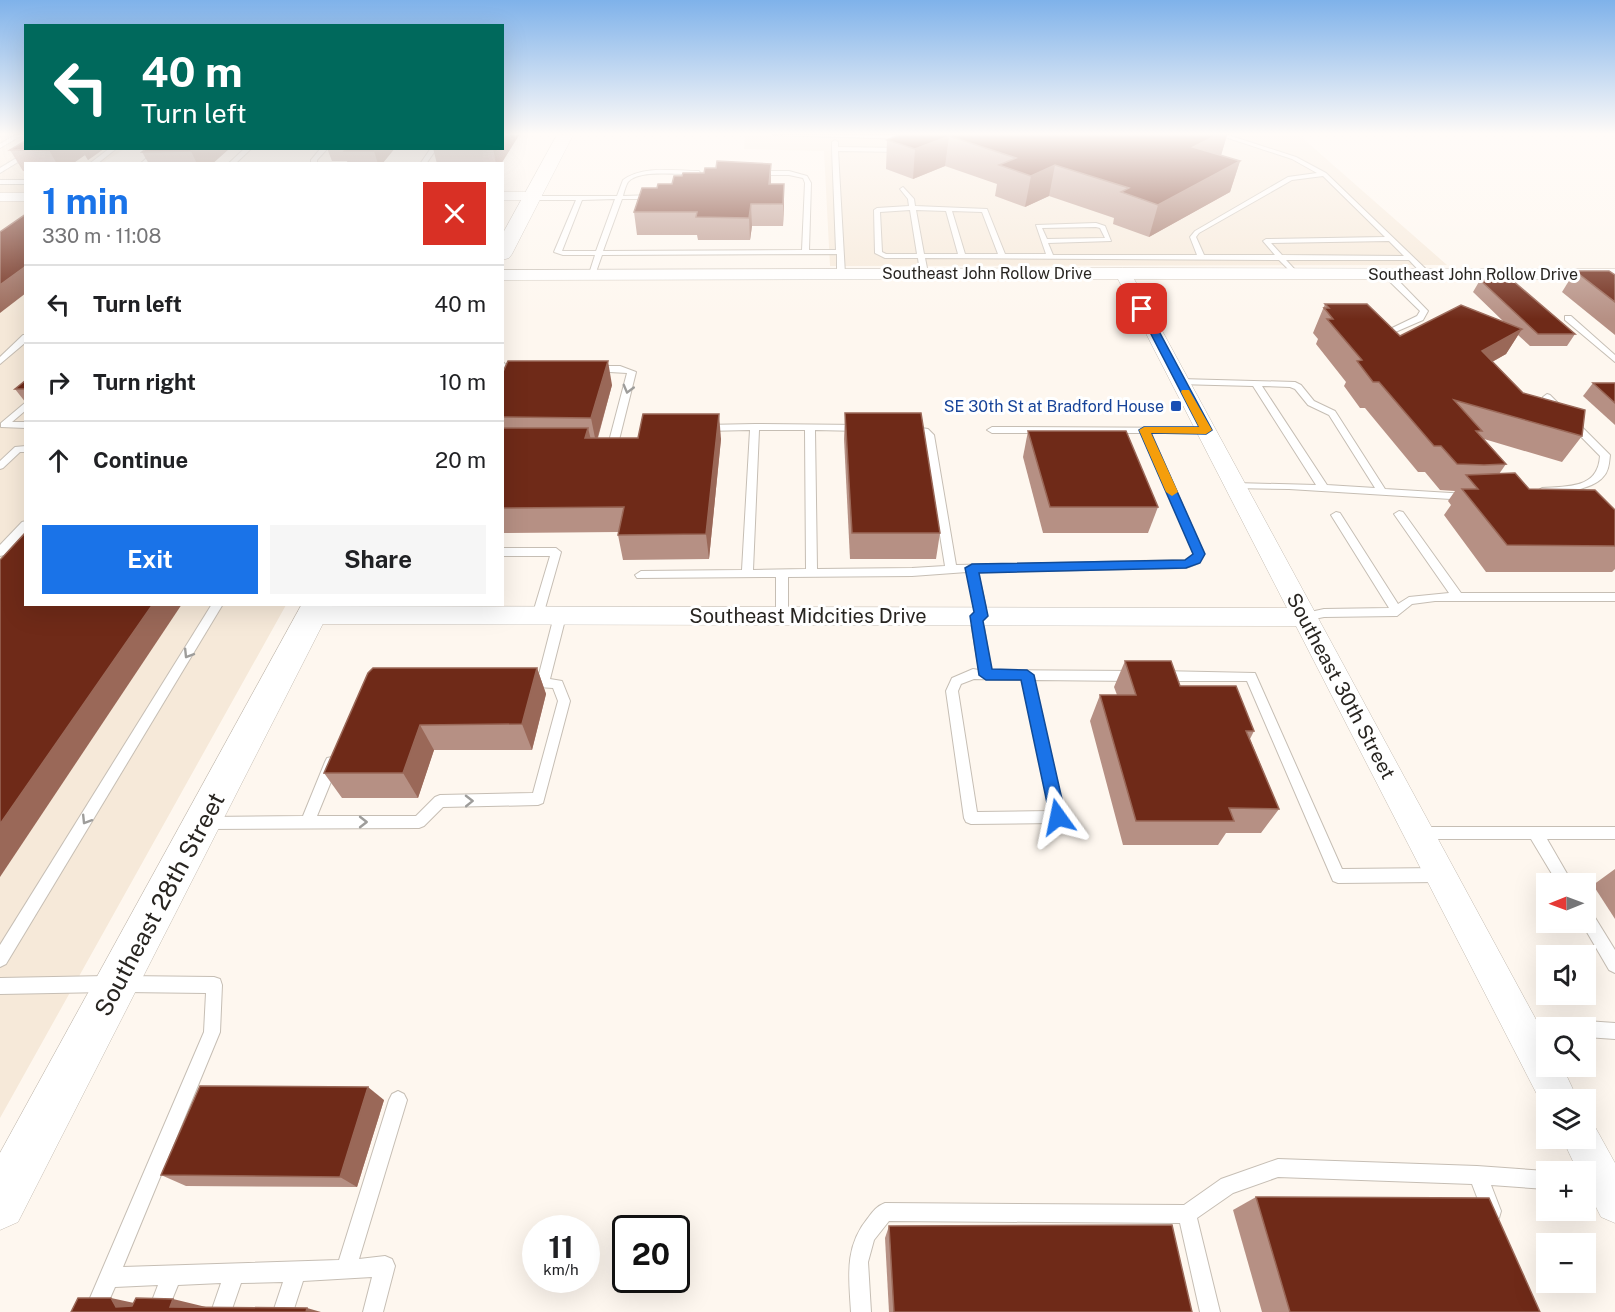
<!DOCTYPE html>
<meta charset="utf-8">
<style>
:root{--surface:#fff;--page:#f6f6f6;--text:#202124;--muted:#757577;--line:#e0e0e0;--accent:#1a73e8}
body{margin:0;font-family:"Public Sans",sans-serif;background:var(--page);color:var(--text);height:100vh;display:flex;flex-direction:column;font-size:22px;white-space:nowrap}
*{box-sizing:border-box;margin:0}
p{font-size:20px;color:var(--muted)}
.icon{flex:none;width:33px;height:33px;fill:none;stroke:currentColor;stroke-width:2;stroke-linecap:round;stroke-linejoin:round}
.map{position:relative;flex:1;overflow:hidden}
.details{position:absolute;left:24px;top:162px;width:480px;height:444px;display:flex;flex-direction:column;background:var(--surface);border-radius:0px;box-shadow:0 6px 24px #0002}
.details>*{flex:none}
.top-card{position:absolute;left:24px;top:24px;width:480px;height:126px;border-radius:0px;box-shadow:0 6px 24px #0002;background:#00695c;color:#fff;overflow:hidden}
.needle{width:39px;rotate:269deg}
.fabs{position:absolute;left:1536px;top:873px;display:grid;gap:12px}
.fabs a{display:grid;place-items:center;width:60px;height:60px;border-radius:0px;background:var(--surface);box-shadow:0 6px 24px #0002;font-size:30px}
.speed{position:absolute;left:522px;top:1215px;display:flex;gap:12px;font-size:30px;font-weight:700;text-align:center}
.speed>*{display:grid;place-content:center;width:78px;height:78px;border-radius:50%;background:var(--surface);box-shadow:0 6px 24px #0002;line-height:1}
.speed small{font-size:15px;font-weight:400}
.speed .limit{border:3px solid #111;border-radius:9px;background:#fff;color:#111}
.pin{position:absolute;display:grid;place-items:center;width:51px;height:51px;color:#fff;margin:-26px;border-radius:12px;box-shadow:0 3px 9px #0006}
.me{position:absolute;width:66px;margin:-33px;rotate:348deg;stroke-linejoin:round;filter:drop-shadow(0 0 4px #0008)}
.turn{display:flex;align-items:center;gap:21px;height:126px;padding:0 18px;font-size:27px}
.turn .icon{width:78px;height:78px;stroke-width:2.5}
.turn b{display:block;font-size:42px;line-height:51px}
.round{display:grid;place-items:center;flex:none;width:63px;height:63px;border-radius:0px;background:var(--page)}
.head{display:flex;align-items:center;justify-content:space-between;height:102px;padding:0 18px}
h1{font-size:36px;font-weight:700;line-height:45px;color:var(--accent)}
.action{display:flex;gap:12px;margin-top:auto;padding:12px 18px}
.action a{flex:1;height:69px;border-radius:0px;background:var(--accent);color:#fff;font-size:24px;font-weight:700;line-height:69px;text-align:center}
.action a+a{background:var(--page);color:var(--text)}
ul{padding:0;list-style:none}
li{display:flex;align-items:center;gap:18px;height:78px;padding:0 18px;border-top:2px solid var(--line)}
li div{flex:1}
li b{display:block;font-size:22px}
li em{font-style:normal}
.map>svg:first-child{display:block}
</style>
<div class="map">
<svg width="1615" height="1312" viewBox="0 0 1615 1312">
<rect width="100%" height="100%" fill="#fef7ef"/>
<g fill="#f6e9d9">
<path d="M0,135H25L26,148L125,149L102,163L26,164V604L286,605L0,1118Z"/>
<path d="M745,135H1299L1447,265L830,266L824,151L744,149Z"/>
</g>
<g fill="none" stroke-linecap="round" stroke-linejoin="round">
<g stroke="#c6beb4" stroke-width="2">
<g id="service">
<path d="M15,135H22L0,148V144Z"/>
<path d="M773,135H898L913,137L910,139Z"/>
<path d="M1219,135H1228L1296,157L1326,173L1432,275L1425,277L1409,260H1286L1299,274L1295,276L1279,260L925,258L928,273L924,275L920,273L918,258H885L875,253L874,210L877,208L909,206L908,199L900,189L903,187L914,199L915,206L987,209L1005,254H1046L1036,225L1096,223L1105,226L1111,241L1048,243L1053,255H1197L1190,237L1195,231L1288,177L1317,173L1292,159ZM1323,176L1385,237L1266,239L1263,241L1275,255H1204L1196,237L1199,233L1292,180ZM910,210L917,254H886L882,252L880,212ZM916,210L946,211L958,254H924ZM952,211L982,212L998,254H965ZM1096,227L1100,228L1105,238L1047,239L1042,228ZM1389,241L1404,256L1282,255L1271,243Z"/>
<path d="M835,140L838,142V147L903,148L906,150L903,152L838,151L845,274L841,276L837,274V254L602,255L595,275L588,277L595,255H563L554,252L576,200H531L528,198L531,196H617L623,180C644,165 674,171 699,171L701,174C685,176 639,168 628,182C626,185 624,192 623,196L654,195L657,197L654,199H622L603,251L802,250L805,183L803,178L789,175H755L752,173L755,171H789L807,176L811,183L809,250H836L832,149V142ZM615,199L596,251H562L582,200Z"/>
<path d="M33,148H41L0,173V168Z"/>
<path d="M110,148H117L97,164H89Z"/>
<path d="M158,148H165L147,164H140Z"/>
<path d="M245,148H252L235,164H228Z"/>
<path d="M321,148H328L317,160V164H311V160Z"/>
<path d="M431,148H437L426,164H420Z"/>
<rect x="0" y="180" width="26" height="4"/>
<path d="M1384,272H1390L1428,311L1423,320L1393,333L1389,331L1390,329L1417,316L1420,311L1384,276Z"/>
<path d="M1565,316H1571L1615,355V362L1565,320Z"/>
<path d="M23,335H26V342L0,364V357Z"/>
<path d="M502,361L511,370L505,382H502Z"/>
<path d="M595,366H620L636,372L617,448L612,451L604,450L602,448L608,445L627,373L592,371L591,369Z"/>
<path d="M1180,379L1295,382L1301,385L1314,401L1335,411L1385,489L1467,494L1472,497L1467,500L1289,489L1231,488V484L1235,483L1316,485L1253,386L1177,384V380ZM1262,386L1290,387L1295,389L1308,405L1329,415L1375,488L1327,485Z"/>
<path d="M1547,394L1550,395L1610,455C1609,463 1609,471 1603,477C1594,489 1548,499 1537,491L1542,488C1568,486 1598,489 1600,456L1544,399L1543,397Z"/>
<path d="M26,402V410L12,422H26V428L1,427V423Z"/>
<path d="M755,424L861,425L866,428L861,431L815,430L817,569L912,568L945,566L924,436L922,433L905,431V427L908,426L928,429L934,435L956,565L1185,560L1194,554L1142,433H992L987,430L992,427L1209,428L1211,430L1206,433H1151L1204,554L1199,563L1186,568L978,572L988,617L983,621L991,670L1134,671L1138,673L1140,676L1138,679L1134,681L1034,680L1065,817L1063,821L1058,823L971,824L966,822L964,818L946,691L952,678L973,669L979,670L970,616L975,612L967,572L912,576L788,577V616L782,620L776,616V577L637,578L635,575L641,571L742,570L750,430L705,431L700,428L705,425ZM759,430H805L806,569L753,570ZM974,679L1022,680L1050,811L977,812L958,691L961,684Z"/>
<path d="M26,446V452H20L3,468L0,469V461L15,447Z"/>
<path d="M1399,511L1403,512L1461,593H1615V601H1435L1412,604L1397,616L1324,617L1305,621L1301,620L1299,617L1301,614L1324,609L1389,608L1331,515L1336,512L1340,513L1398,604L1409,597L1449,593L1394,514Z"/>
<path d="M26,521V531L4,555L0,556V545L22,522Z"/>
<path d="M502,548H556L561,552L542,619H534L532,616L550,556H502Z"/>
<path d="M212,604H223L6,964L0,967V945Z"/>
<path d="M560,612L566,616L550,679L562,681L570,701L543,803L538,805L443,807L424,826L419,828L206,829L201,827L199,823L201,819L206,817L303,816L325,762L327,758L332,757L337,758L339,762L317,816H416L435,797L440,795L533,793L558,701L553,688L523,686L521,683L523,680L538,678L554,616Z"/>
<path d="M1160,671L1255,673L1342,869L1440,868L1445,870L1447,875L1445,880L1440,882L1338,883L1333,881L1247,681H1160L1156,679L1154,676L1156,673Z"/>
<path d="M1420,827H1615V839H1547L1573,884H1558L1531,839H1420L1415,837L1413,833L1415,829Z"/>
<path d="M1586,909L1591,911L1615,950V973L1609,970L1581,922H1586Z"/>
<path d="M107,976L113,978L115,984L113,990L107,992L0,994V978Z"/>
<path d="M124,976L214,977L220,979L222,985L220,1032L123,1267L339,1260L389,1100L392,1094L398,1091L404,1094L407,1100L359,1259L385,1256L392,1259L395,1266L383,1312H363L372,1277L303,1281L293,1312H273L283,1282L241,1283L231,1312H211L221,1283L178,1285L167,1312H153L150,1306L158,1285L115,1287L104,1312H84L204,1032L206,993L124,992L118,990L116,984L118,978Z"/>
<path d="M1524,1019L1546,1020L1552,1022L1554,1028H1546V1036L1524,1035L1518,1033L1516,1027L1518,1021Z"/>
<path d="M1586,1021L1615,1023V1039L1586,1037V1028H1578L1580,1023Z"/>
<path d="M1278,1159L1477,1166L1546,1171L1548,1172L1546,1189L1491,1185L1501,1211L1499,1218L1492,1220L1485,1218L1472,1184L1278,1177L1233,1193L1197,1218L1220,1312H1200L1180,1223L889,1221L874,1240L868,1262L871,1312H851C849,1277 844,1247 868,1218C873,1211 877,1206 885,1203L1184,1205L1221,1179Z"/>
</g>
</g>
<g stroke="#c6beb4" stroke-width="1">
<g id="minor">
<path d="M502,192H532L539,196L532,200H502Z"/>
<rect x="0" y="193" width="26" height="8"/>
<path d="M1123,268L1615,269V279H1134L1546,1038V1066H1562L1578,1100H1546V1112L1296,626L312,624L303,621L300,615L303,609L312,606L1287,608L1118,279L502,280V270Z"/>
<path d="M1586,1121L1594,1125L1615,1163V1223L1601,1217L1586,1187V1172H1578L1562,1138H1586Z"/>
</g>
</g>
<g stroke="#c6beb4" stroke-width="1">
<g id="secondary">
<path d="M557,135H573L512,254L509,258L502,260V235Z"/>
<path d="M302,604H333L18,1222L0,1230V1153Z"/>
</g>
</g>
<use href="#service" fill="#fff" fill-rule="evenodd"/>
<use href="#minor" fill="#fff" fill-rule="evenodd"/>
<use href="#secondary" fill="#fff" fill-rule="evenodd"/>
</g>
<g fill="#b69084">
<path d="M502,135H519L501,164H437L433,148H502Z"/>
<path d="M899,135H1227L1221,155L1240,161L1230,192L1149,237L1113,224L1114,218L1049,196L1025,207L995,196L997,184L945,166L913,179L886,169L887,140Z"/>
<path d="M26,148H105L88,160L85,155L72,164H26V171H23L10,150Z"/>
<path d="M230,148L212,164H149L142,152Z"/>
<path d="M327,148H395L382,164H348L347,161H332Z"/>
<path d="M771,184H784L783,226H752L750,240H698L697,235H637L634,212L657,188Z"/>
<path d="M1575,271L1615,275V335L1562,292Z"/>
<path d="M1480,280L1575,334L1567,346H1530L1518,335L1506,354L1492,362L1523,393L1582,436L1562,462L1484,439L1506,464L1499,474L1529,489L1615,510V569L1612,572H1486L1444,515L1451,505L1448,501L1455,491L1440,490L1425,472H1418L1365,408H1360L1344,386L1346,382L1316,344L1318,339L1313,333L1325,304L1400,336L1504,322L1473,292Z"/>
<path d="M502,374L612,385L598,438L721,439L709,559L623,560L618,535V532L502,533Z"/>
<path d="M26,380V403L15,389Z"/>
<path d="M1593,383H1615V425L1583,396Z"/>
<path d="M845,413L940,533L936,559H850L844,439Z"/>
<path d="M1028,431L1158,507L1148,533H1043L1023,457Z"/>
<path d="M1125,661L1180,686L1254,731L1250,739L1279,809L1261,833H1226L1218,845H1123L1090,721L1100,695H1117L1114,687Z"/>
<path d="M537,668L546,694L532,750H434L418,798H342L324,773L368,673Z"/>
<path d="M1615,869V919L1593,885Z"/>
<path d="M384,1100L357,1187L186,1186L161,1175Z"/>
<path d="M1256,1197L1540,1312H1262L1233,1210Z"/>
<path d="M889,1226L1192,1312H889L885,1238Z"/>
</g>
<g fill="#9a6858">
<path d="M502,135H519L501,164H496L493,148H502Z"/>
<path d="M1217,135H1227L1220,159L1193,147Z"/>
<path d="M949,136L945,166L913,179L915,149Z"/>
<path d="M51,148H81L85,155L72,164H57L49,150Z"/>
<path d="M81,148H105L88,160Z"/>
<path d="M195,148H230L212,164H197L191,151Z"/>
<path d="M376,148H395L382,164H378L374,151Z"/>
<path d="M1240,161L1230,192L1149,237L1158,205Z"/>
<path d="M771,164V185L770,206L769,184Z"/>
<path d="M1055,165L1049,196L1025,207L1031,176Z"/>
<path d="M784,184V206L783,226V204Z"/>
<path d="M751,204L752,226L750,240L749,218Z"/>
<path d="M26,266V293L0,313V285Z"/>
<path d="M1522,329L1506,354L1467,376L1482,351Z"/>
<path d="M608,361L612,385L596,443L591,418Z"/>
<path d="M719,414L721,439L709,559L706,534Z"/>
<path d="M588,428L594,452L585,438Z"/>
<path d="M153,604H182L0,877V824Z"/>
<path d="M537,668L546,694L532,750L522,724Z"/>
<path d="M420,725L434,750L418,798L403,773Z"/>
<path d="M368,1087L384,1100L357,1187L340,1177Z"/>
<path d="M111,1298L148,1306L116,1307Z"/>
<path d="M173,1299L206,1307H170Z"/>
<path d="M307,1308L321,1312H306Z"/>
</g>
<g fill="#6f2a18" stroke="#9a6858" stroke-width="1.5">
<path d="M899,135H1217L1193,147L1240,161L1158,205L1121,192L1129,188L1055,165L1031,176L999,165L1016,158L949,136L915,149L887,140Z"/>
<path d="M26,140V148H51L49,150H10Z"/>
<path d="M147,148H195L191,151L142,152Z"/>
<path d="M346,148H376L374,151H344Z"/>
<path d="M717,161L771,164L769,184H784L783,204H751L749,218L696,217L697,212H634L642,188H657L658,184H672L674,176H682L683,173H704L705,168H716Z"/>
<path d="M26,214V266L0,285V232Z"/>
<path d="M1575,271H1609L1615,275V302Z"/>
<path d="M1480,280H1512L1575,334H1538Z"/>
<path d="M1325,304H1367L1400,336L1461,305L1522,329L1482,351L1523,393L1585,410L1582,436L1454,400L1482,431H1476L1506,464L1484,465L1457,464L1441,446H1434L1379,382H1373L1357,361L1362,360L1327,319H1333L1324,308H1329Z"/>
<path d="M508,361H608L591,418L502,417V374Z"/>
<path d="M26,380V389H15Z"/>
<path d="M1593,383H1615V403Z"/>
<path d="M845,413H921L940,533H852Z"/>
<path d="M643,414H719L706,534L618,535L624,507L502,508V428H588L585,438H638Z"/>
<path d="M1028,431H1126L1158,507H1050Z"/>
<path d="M1515,473L1529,489L1595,490L1615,510V546L1507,545L1462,489H1478L1466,475Z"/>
<path d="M26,532V604H153L0,824V560Z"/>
<path d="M1125,661H1171L1180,686H1236L1254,731H1246L1279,809L1229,808L1234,821H1136L1100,695H1136Z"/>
<path d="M373,668H537L522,724L420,725L403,773H324L368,673Z"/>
<path d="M200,1086L368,1087L340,1177L161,1175Z"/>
<path d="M1256,1197L1489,1198L1540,1312H1290Z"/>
<path d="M1172,1225L1192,1312H894L889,1226Z"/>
<path d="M78,1298H111L116,1307L132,1306L136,1298L173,1299L170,1307L307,1308L306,1312H71Z"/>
</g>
<defs><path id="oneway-chevron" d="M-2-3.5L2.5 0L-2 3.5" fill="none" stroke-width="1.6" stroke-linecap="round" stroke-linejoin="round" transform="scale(1.5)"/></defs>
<g stroke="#9e9d9b">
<use href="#oneway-chevron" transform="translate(628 389) rotate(105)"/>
<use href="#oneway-chevron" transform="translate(188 654) rotate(122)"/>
<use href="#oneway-chevron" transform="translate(469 801) rotate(-1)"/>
<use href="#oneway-chevron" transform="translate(86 820) rotate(122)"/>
<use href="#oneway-chevron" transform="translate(363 822)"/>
</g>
<linearGradient id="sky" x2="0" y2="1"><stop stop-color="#7fb2ea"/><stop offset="0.42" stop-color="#fffbf8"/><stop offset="1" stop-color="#fffbf8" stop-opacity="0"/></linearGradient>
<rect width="1615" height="319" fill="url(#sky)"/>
<path fill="#1a73e8" stroke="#114b97" stroke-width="1.5" d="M1139,307L1147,309L1212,430L1206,434L1151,433L1205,554L1200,563L1186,568L979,573L988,616L983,621L992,669L1027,670L1034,675L1066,817L1064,822L1058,824L1052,822L1050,817L1021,680H986L979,675L970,616L974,612L965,568L972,564L1185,560L1193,554L1139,430L1144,427H1199L1138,309Z"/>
<path fill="#f59e0b" d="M1182,390H1189L1212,430L1206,434L1151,433L1178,492L1172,496L1166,492L1139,430L1144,427H1199L1181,392Z"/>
<rect fill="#1a4fb4" stroke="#fff" stroke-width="2" x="1170" y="400" width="12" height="12" rx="3"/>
<g text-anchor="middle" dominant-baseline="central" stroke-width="6" stroke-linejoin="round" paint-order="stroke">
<g font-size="16" fill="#282521" stroke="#fff">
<text x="987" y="273">Southeast John Rollow Drive</text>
<text x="1473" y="274">Southeast John Rollow Drive</text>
</g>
<g font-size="16" fill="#164399" stroke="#fff" text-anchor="end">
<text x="1164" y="406">SE 30th St at Bradford House</text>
</g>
<g font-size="20" fill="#282521" stroke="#fff">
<text x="808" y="616">Southeast Midcities Drive</text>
<text transform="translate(1341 686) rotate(62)">Southeast 30th Street</text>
</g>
<g font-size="24" fill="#282521" stroke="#fff">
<text transform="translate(159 904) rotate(-62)">Southeast 28th Street</text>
</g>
</g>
</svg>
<div class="fabs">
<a><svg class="needle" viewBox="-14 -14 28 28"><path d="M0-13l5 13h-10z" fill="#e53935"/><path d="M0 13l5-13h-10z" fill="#757577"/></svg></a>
<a><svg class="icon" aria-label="sound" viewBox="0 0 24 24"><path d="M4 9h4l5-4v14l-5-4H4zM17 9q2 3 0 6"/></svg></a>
<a><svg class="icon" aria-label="search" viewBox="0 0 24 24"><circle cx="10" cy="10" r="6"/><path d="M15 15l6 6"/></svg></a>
<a><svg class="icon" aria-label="layers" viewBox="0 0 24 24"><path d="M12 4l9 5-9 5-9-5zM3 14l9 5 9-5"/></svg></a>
<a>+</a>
<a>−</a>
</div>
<div class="speed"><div>11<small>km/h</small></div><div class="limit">20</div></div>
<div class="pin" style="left:1142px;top:309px;background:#d93025"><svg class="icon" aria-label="arrive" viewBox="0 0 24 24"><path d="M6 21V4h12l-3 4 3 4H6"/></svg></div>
<svg class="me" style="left:1058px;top:817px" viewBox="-20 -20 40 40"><path d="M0-17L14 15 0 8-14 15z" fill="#1a73e8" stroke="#fff" stroke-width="4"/></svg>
<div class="top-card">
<div class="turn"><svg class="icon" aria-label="left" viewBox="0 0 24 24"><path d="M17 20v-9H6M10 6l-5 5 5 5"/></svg><div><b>40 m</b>Turn left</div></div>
</div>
<section class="details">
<div class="head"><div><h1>1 min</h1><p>330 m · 11:08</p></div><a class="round" style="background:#d93025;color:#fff"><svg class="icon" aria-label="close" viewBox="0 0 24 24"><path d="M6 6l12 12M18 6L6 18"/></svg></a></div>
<ul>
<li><svg class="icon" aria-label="left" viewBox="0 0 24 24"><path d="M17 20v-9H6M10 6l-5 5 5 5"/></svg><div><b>Turn left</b></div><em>40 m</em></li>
<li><svg class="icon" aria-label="right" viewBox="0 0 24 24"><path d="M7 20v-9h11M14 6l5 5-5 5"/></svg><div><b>Turn right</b></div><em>10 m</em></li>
<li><svg class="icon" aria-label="ahead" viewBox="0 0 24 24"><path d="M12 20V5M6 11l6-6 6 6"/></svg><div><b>Continue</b></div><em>20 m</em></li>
</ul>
<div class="action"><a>Exit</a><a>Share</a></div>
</section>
</div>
